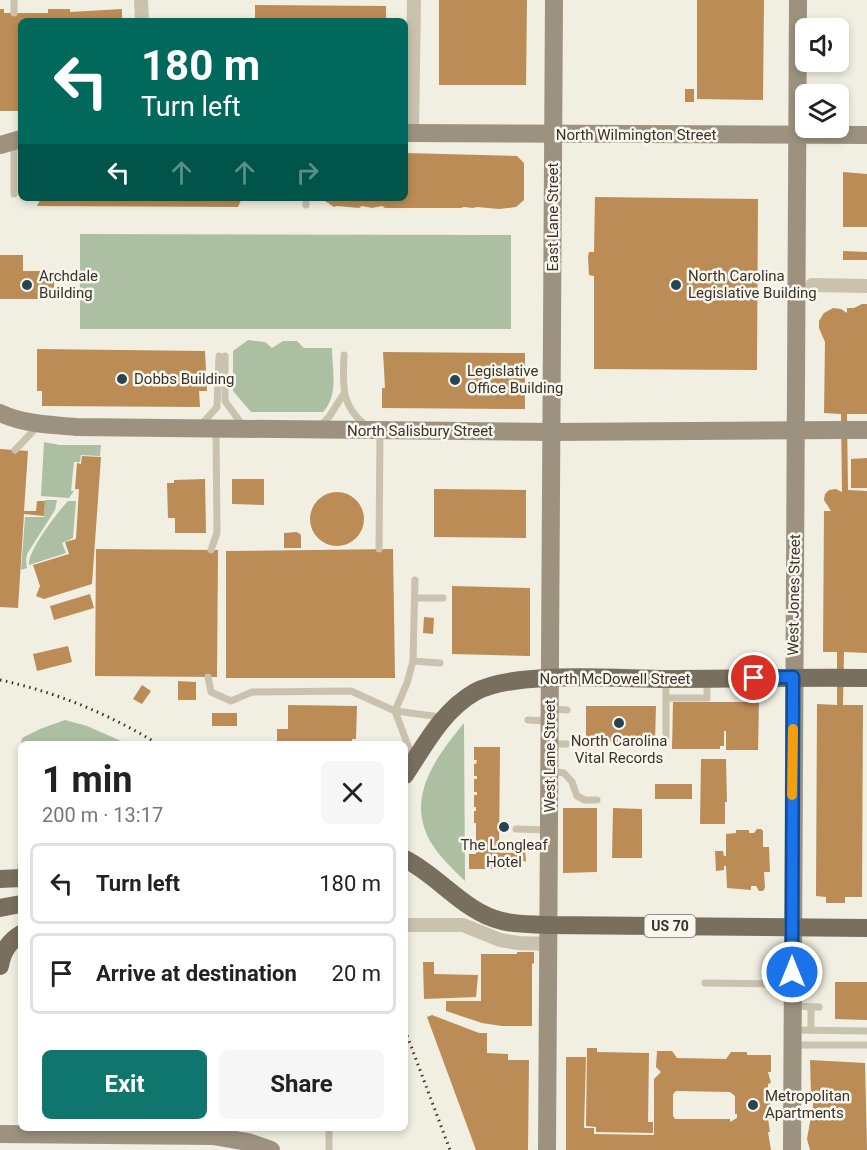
<!DOCTYPE html>
<meta charset="utf-8">
<style>
:root{--surface:#fff;--page:#f6f6f6;--text:#222;--muted:#767676;--line:#e0e0e0;--accent:#0f766e}
body{margin:0;font-family:Roboto,sans-serif;background:var(--page);color:var(--text);height:100vh;display:flex;flex-direction:column;font-size:22px;white-space:nowrap}
*{box-sizing:border-box;margin:0}
p{font-size:20px;color:var(--muted)}
.icon{flex:none;width:33px;height:33px;fill:none;stroke:currentColor;stroke-width:2;stroke-linecap:round;stroke-linejoin:round}
.map{position:relative;flex:1;overflow:hidden}
.panel{position:absolute;left:18px;top:741px;width:390px;height:390px;display:flex;flex-direction:column;background:var(--surface);border-radius:9px;box-shadow:0 3px 9px #0003}
.panel>*{flex:none}
.guide{position:absolute;left:18px;top:18px;width:390px;height:183px;border-radius:9px;box-shadow:0 3px 9px #0003;background:#00695c;color:#fff;overflow:hidden}
.tools{position:absolute;left:795px;top:18px;display:grid;gap:12px}
.tools a{display:grid;place-items:center;width:54px;height:54px;border-radius:9px;background:var(--surface);box-shadow:0 3px 9px #0003;font-size:30px}
.pin{position:absolute;display:grid;place-items:center;width:51px;height:51px;color:#fff;margin:-26px;border:3px solid #fff;border-radius:50%;box-shadow:0 2px 6px #0007}
.me{position:absolute;width:66px;margin:-33px;rotate:0deg;stroke-linejoin:round;filter:drop-shadow(0 0 4px #0008)}
.turn{display:flex;align-items:center;gap:21px;height:126px;padding:0 24px;font-size:27px}
.turn .icon{width:78px;height:78px;stroke-width:2.5}
.turn b{display:block;font-size:42px;line-height:51px}
.lanes{display:flex;align-items:center;height:57px;padding:0 24px;background:#0003;justify-content:center;gap:30px;direction:ltr}
.lanes .off{opacity:.35}
.round{display:grid;place-items:center;flex:none;width:63px;height:63px;border-radius:9px;background:var(--page)}
.head{display:flex;align-items:center;justify-content:space-between;height:102px;padding:0 24px}
h1{font-size:36px;font-weight:700;line-height:45px}
.primary-button{display:flex;gap:12px;margin-top:auto;padding:12px 24px}
.primary-button a{flex:1;height:69px;border-radius:9px;background:var(--accent);color:#fff;font-size:24px;font-weight:700;line-height:69px;text-align:center}
.primary-button a+a{background:var(--page);color:var(--text)}
ul{padding:0;list-style:none}
li{display:flex;align-items:center;gap:18px;height:81px;margin:0 12px 9px;padding:0 12px;border:3px solid var(--line);border-radius:9px}
li div{flex:1}
li b{display:block;font-size:22px}
li em{font-style:normal}
.map>svg:first-child{display:block}
</style>
<div class="map">
<svg width="867" height="1150" viewBox="0 0 867 1150">
<rect width="100%" height="100%" fill="#f1efe1"/>
<g fill="#adbfa2">
<path d="M80,234L511,235V329H80Z"/>
<path d="M248,340L265,342L272,348L283,341H297L304,348H332C332,369 339,395 323,412H251L233,391V351Z"/>
<path d="M44,442L60,445H101L100,456L81,455L80,462H74L71,491H74L69,498L41,496Z"/>
<path d="M45,500H57L55,510L27,554L26,560L27,568L21,570L25,517H44Z"/>
<path d="M68,501H76L73,538L62,543L66,553L29,565C28,550 57,513 68,501Z"/>
<path d="M65,720L87,726L128,744H21L22,738L40,729Z"/>
<path d="M464,723L465,881C451,867 435,853 427,835C408,793 438,755 464,723Z"/>
</g>
<g fill="#bb8c56" fill-rule="evenodd">
<path d="M439,0H527L526,85H439Z"/>
<path d="M697,0H764L763,100L697,99Z"/>
<path d="M255,5L386,6V21H255Z"/>
<path d="M0,9H4V13H48V9H70V12L122,9V21H21V111H0Z"/>
<rect x="685" y="89" width="9" height="13"/>
<path d="M405,153L517,156L524,163V200L516,207L499,209L477,207L473,208L464,207L461,208H385L382,206L372,208L362,206L359,208L337,206L334,207L322,199L405,198Z"/>
<path d="M843,172L867,174V227H843Z"/>
<path d="M595,197L758,199L757,370L594,369V276L589,275L588,257L589,252H594Z"/>
<path d="M41,198H242L238,207L37,206Z"/>
<path d="M843,251L867,252V260H843Z"/>
<path d="M0,255H23V271H54V299H0Z"/>
<path d="M862,304H867V414H847L848,490L867,491V653L844,652L843,705H863L862,897H845V903H826V897L816,896L817,704L837,705V652H823L824,511H831L824,500L825,494L829,490L836,489L842,492L841,414L824,413L825,342L819,328V321L824,313L833,308L841,309L847,313V308H854Z"/>
<path d="M37,349L205,351L207,391H199L200,407L42,406V391H37Z"/>
<path d="M383,352L525,353V409L382,408V388H385Z"/>
<path d="M0,449L28,451L24,511H36L37,501H45L44,516L24,514L18,608L0,607Z"/>
<path d="M82,456L101,457L92,584L44,599L36,596L40,586L33,565L69,554L65,542L76,539L79,489H75L77,463L81,464Z"/>
<path d="M867,458V488H851V459Z"/>
<path d="M205,479L206,533H175V518H168L167,483H174V480Z"/>
<path d="M232,479H264V505L232,504Z"/>
<path d="M434,489L526,490V538L434,537Z"/>
<circle cx="337" cy="519" r="27"/>
<path d="M297,532L301,535V548H284V533Z"/>
<path d="M96,549L218,550L217,677L95,676Z"/>
<path d="M393,549L395,678H226V551Z"/>
<path d="M452,586L530,588V656L452,654Z"/>
<path d="M90,594L94,608L54,620L50,606Z"/>
<path d="M424,617L434,618L433,634L423,633Z"/>
<path d="M68,646L72,662L37,671L33,654Z"/>
<path d="M178,681L196,682V700H178Z"/>
<path d="M142,685L151,691L142,704L133,699Z"/>
<path d="M673,702H759L758,750H726V731H724V746H720V749H672Z"/>
<path d="M288,705L357,706L356,739H352V744H277V729H288Z"/>
<path d="M586,706H656L655,742H628V746H617L618,742L586,741Z"/>
<rect x="212" y="713" width="25" height="13"/>
<path d="M474,747H500L499,853L525,852L526,861L520,862V869H469V854H476V823H474V811H476V807H474V795H477V792H474V779H477V776H474V764H476L477,760H474Z"/>
<path d="M701,759H726L727,802H725V824H700Z"/>
<rect x="655" y="784" width="37" height="15"/>
<path d="M563,808H597V872L563,873Z"/>
<path d="M613,808L642,809V858H612Z"/>
<path d="M757,829H761L763,831V847H769L770,872H764L765,888L763,891H759L756,886H751V890L727,888L726,866H724V870L716,871L715,851H723L724,856H726V834L736,833V830H749V833H754Z"/>
<path d="M517,952H534V963L532,964V1026H502L482,1023L446,1011V1001H481V954H517Z"/>
<path d="M423,962H434V974L478,975L476,997L424,999Z"/>
<path d="M835,982H867V1020L835,1019Z"/>
<path d="M432,1015L479,1033H487V1053L508,1054V1060H529L528,1150H476L427,1017Z"/>
<path d="M587,1048H597V1052L649,1053L648,1122H653V1133L596,1132V1127L586,1126Z"/>
<path d="M657,1051H672L677,1058L726,1059L731,1052H747V1055H771V1072H768L771,1083L768,1084V1090H771L770,1119H768L770,1132H768L771,1150H566V1057H586L584,1128H594V1134L654,1135V1079L661,1072L656,1067ZM676,1091L730,1092L735,1096V1114H737V1118L730,1122V1119H675L673,1116V1094Z"/>
<path d="M810,1060L865,1063L867,1150H810L807,1139L815,1094H811Z"/>
</g>
<g fill="none" stroke-linecap="round" stroke-linejoin="round">
<g stroke="#c9c2ae" stroke-width="7">
<path d="M14,0V13"/>
<path d="M14,142V194"/>
<path d="M306,205V198"/>
<path d="M344,355C343,385 340,404 365,425"/>
<path d="M225,356V401L243,426"/>
<path d="M200,426L217,407L219,356"/>
<path d="M320,426L329,417L343,395"/>
<path d="M15,450L38,426"/>
<path d="M379,549L380,431"/>
<path d="M211,550L217,533L216,429"/>
<path d="M415,598H443"/>
<path d="M413,661L440,663"/>
<path d="M208,677L211,692L231,701L252,692L351,691L395,711L441,717"/>
<path d="M666,698H707V679"/>
<path d="M550,709L567,710"/>
<path d="M528,720L548,721"/>
<path d="M666,738V680"/>
<path d="M550,744H567"/>
<path d="M413,759L395,711L407,683L413,661L415,580"/>
<path d="M551,771L564,773L572,782L577,796L585,800H597"/>
<path d="M516,829L546,830"/>
<path d="M21,878V864"/>
<path d="M705,983L792,984"/>
<path d="M794,1006L819,1007"/>
<path d="M794,1030L867,1031"/>
<path d="M811,1030V1007"/>
<path d="M794,1045H867"/>
<path d="M329,1128V1150"/>
</g>
<g stroke="#c9c2ae" stroke-width="14">
<path d="M141,0L142,21"/>
<path d="M412,133L414,0"/>
<path d="M812,285L867,286"/>
<path d="M410,925H463L500,940L518,943L548,944"/>
</g>
<g stroke="#9c927f" stroke-width="18">
<path d="M405,133L867,135"/>
<path d="M0,145L21,139"/>
<path d="M0,413C23,424 51,425 76,427L552,432L841,430"/>
<path d="M847,430H867"/>
<path d="M0,1134L213,1136L248,1142L271,1150"/>
<path d="M547,1150L554,0"/>
<path d="M792,1150L798,0"/>
</g>
<g stroke="#786f5e" stroke-width="18">
<path d="M405,775C425,745 442,711 475,692C515,670 618,679 666,679C733,679 800,677 867,678"/>
<path d="M405,859C439,876 464,912 502,921C517,925 534,924 549,925L867,928"/>
<path d="M0,879L21,878"/>
<path d="M0,908L21,904"/>
<path d="M0,966C2,952 8,942 21,934"/>
</g>
<g stroke="#38332c" stroke-width="3" stroke-dasharray="1.5 4.5" stroke-linecap="butt">
<path d="M0,680C56,692 109,714 158,744"/>
<path d="M405,1030L450,1150"/>
</g>
</g>
<g fill="none" stroke-linecap="round" stroke-linejoin="round">
<g stroke="#114b97" stroke-width="15">
<path id="route" d="M754,678L793,677L792,972"/>
</g>
<use href="#route" stroke="#1a73e8" stroke-width="10"/>
<path stroke="#f59e0b" stroke-width="10" d="M792,795L793,729"/>
</g>
<g fill="#254456" stroke="#f9f7ed" stroke-width="2">
<circle cx="27" cy="285" r="6"/>
<circle cx="676" cy="285" r="6"/>
<circle cx="122" cy="379" r="6"/>
<circle cx="455" cy="380" r="6"/>
<circle cx="619" cy="723" r="6"/>
<circle cx="504" cy="827" r="6"/>
<circle cx="753" cy="1105" r="6"/>
</g>
<g text-anchor="middle" dominant-baseline="central" stroke-width="5" stroke-linejoin="round" paint-order="stroke">
<rect fill="#f9f7ed" stroke="#726e66" stroke-width="1.5" x="644.5" y="915" width="51" height="22" rx="4.5"/>
<g font-size="14" font-weight="bold" fill="#38332c">
<text x="670" y="926">US 70</text>
</g>
<g font-size="15" fill="#38332c" stroke="#f9f7ed">
<text x="636" y="135">North Wilmington Street</text>
<text transform="translate(553 217) rotate(-90)">East Lane Street</text>
<text x="420" y="431">North Salisbury Street</text>
<text transform="translate(794 595) rotate(-89)">West Jones Street</text>
<text x="615" y="679">North McDowell Street</text>
<text transform="translate(550 756) rotate(-90)">West Lane Street</text>
</g>
<g font-size="15" fill="#38332c" stroke="#f9f7ed" text-anchor="start">
<text x="39" y="276">Archdale<tspan x="39" dy="17">Building</tspan></text>
<text x="688" y="276">North Carolina<tspan x="688" dy="17">Legislative Building</tspan></text>
<text x="467" y="371">Legislative<tspan x="467" dy="17">Office Building</tspan></text>
<text x="134" y="379">Dobbs Building</text>
<text x="619" y="741" text-anchor="middle">North Carolina<tspan x="619" dy="17">Vital Records</tspan></text>
<text x="504" y="845" text-anchor="middle">The Longleaf<tspan x="504" dy="17">Hotel</tspan></text>
<text x="765" y="1096">Metropolitan<tspan x="765" dy="17">Apartments</tspan></text>
</g>
</g>
</svg>
<div class="tools">
<a><svg class="icon" aria-label="sound" viewBox="0 0 24 24"><path d="M4 9h4l5-4v14l-5-4H4zM17 9q2 3 0 6"/></svg></a>
<a><svg class="icon" aria-label="layers" viewBox="0 0 24 24"><path d="M12 4l9 5-9 5-9-5zM3 14l9 5 9-5"/></svg></a>
</div>
<div class="pin" style="left:754px;top:678px;background:#d93025"><svg class="icon" aria-label="arrive" viewBox="0 0 24 24"><path d="M6 21V4h12l-3 4 3 4H6"/></svg></div>
<svg class="me" style="left:792px;top:972px" viewBox="-20 -20 40 40"><circle r="17" fill="#1a73e8" stroke="#fff" stroke-width="3"/><path d="M0-11L8 9 0 5-8 9z" fill="#fff"/></svg>
<div class="guide">
<div class="turn"><svg class="icon" aria-label="left" viewBox="0 0 24 24"><path d="M17 20v-9H6M10 6l-5 5 5 5"/></svg><div><b>180 m</b>Turn left</div></div>
<div class="lanes"><svg class="icon" aria-label="left" viewBox="0 0 24 24"><path d="M17 20v-9H6M10 6l-5 5 5 5"/></svg><svg class="icon off" aria-label="ahead" viewBox="0 0 24 24"><path d="M12 20V5M6 11l6-6 6 6"/></svg><svg class="icon off" aria-label="ahead" viewBox="0 0 24 24"><path d="M12 20V5M6 11l6-6 6 6"/></svg><svg class="icon off" aria-label="right" viewBox="0 0 24 24"><path d="M7 20v-9h11M14 6l5 5-5 5"/></svg></div>
</div>
<section class="panel">
<div class="head"><div><h1>1 min</h1><p>200 m · 13:17</p></div><a class="round"><svg class="icon" aria-label="close" viewBox="0 0 24 24"><path d="M6 6l12 12M18 6L6 18"/></svg></a></div>
<ul>
<li><svg class="icon" aria-label="left" viewBox="0 0 24 24"><path d="M17 20v-9H6M10 6l-5 5 5 5"/></svg><div><b>Turn left</b></div><em>180 m</em></li>
<li><svg class="icon" aria-label="arrive" viewBox="0 0 24 24"><path d="M6 21V4h12l-3 4 3 4H6"/></svg><div><b>Arrive at destination</b></div><em>20 m</em></li>
</ul>
<div class="primary-button"><a>Exit</a><a>Share</a></div>
</section>
</div>
